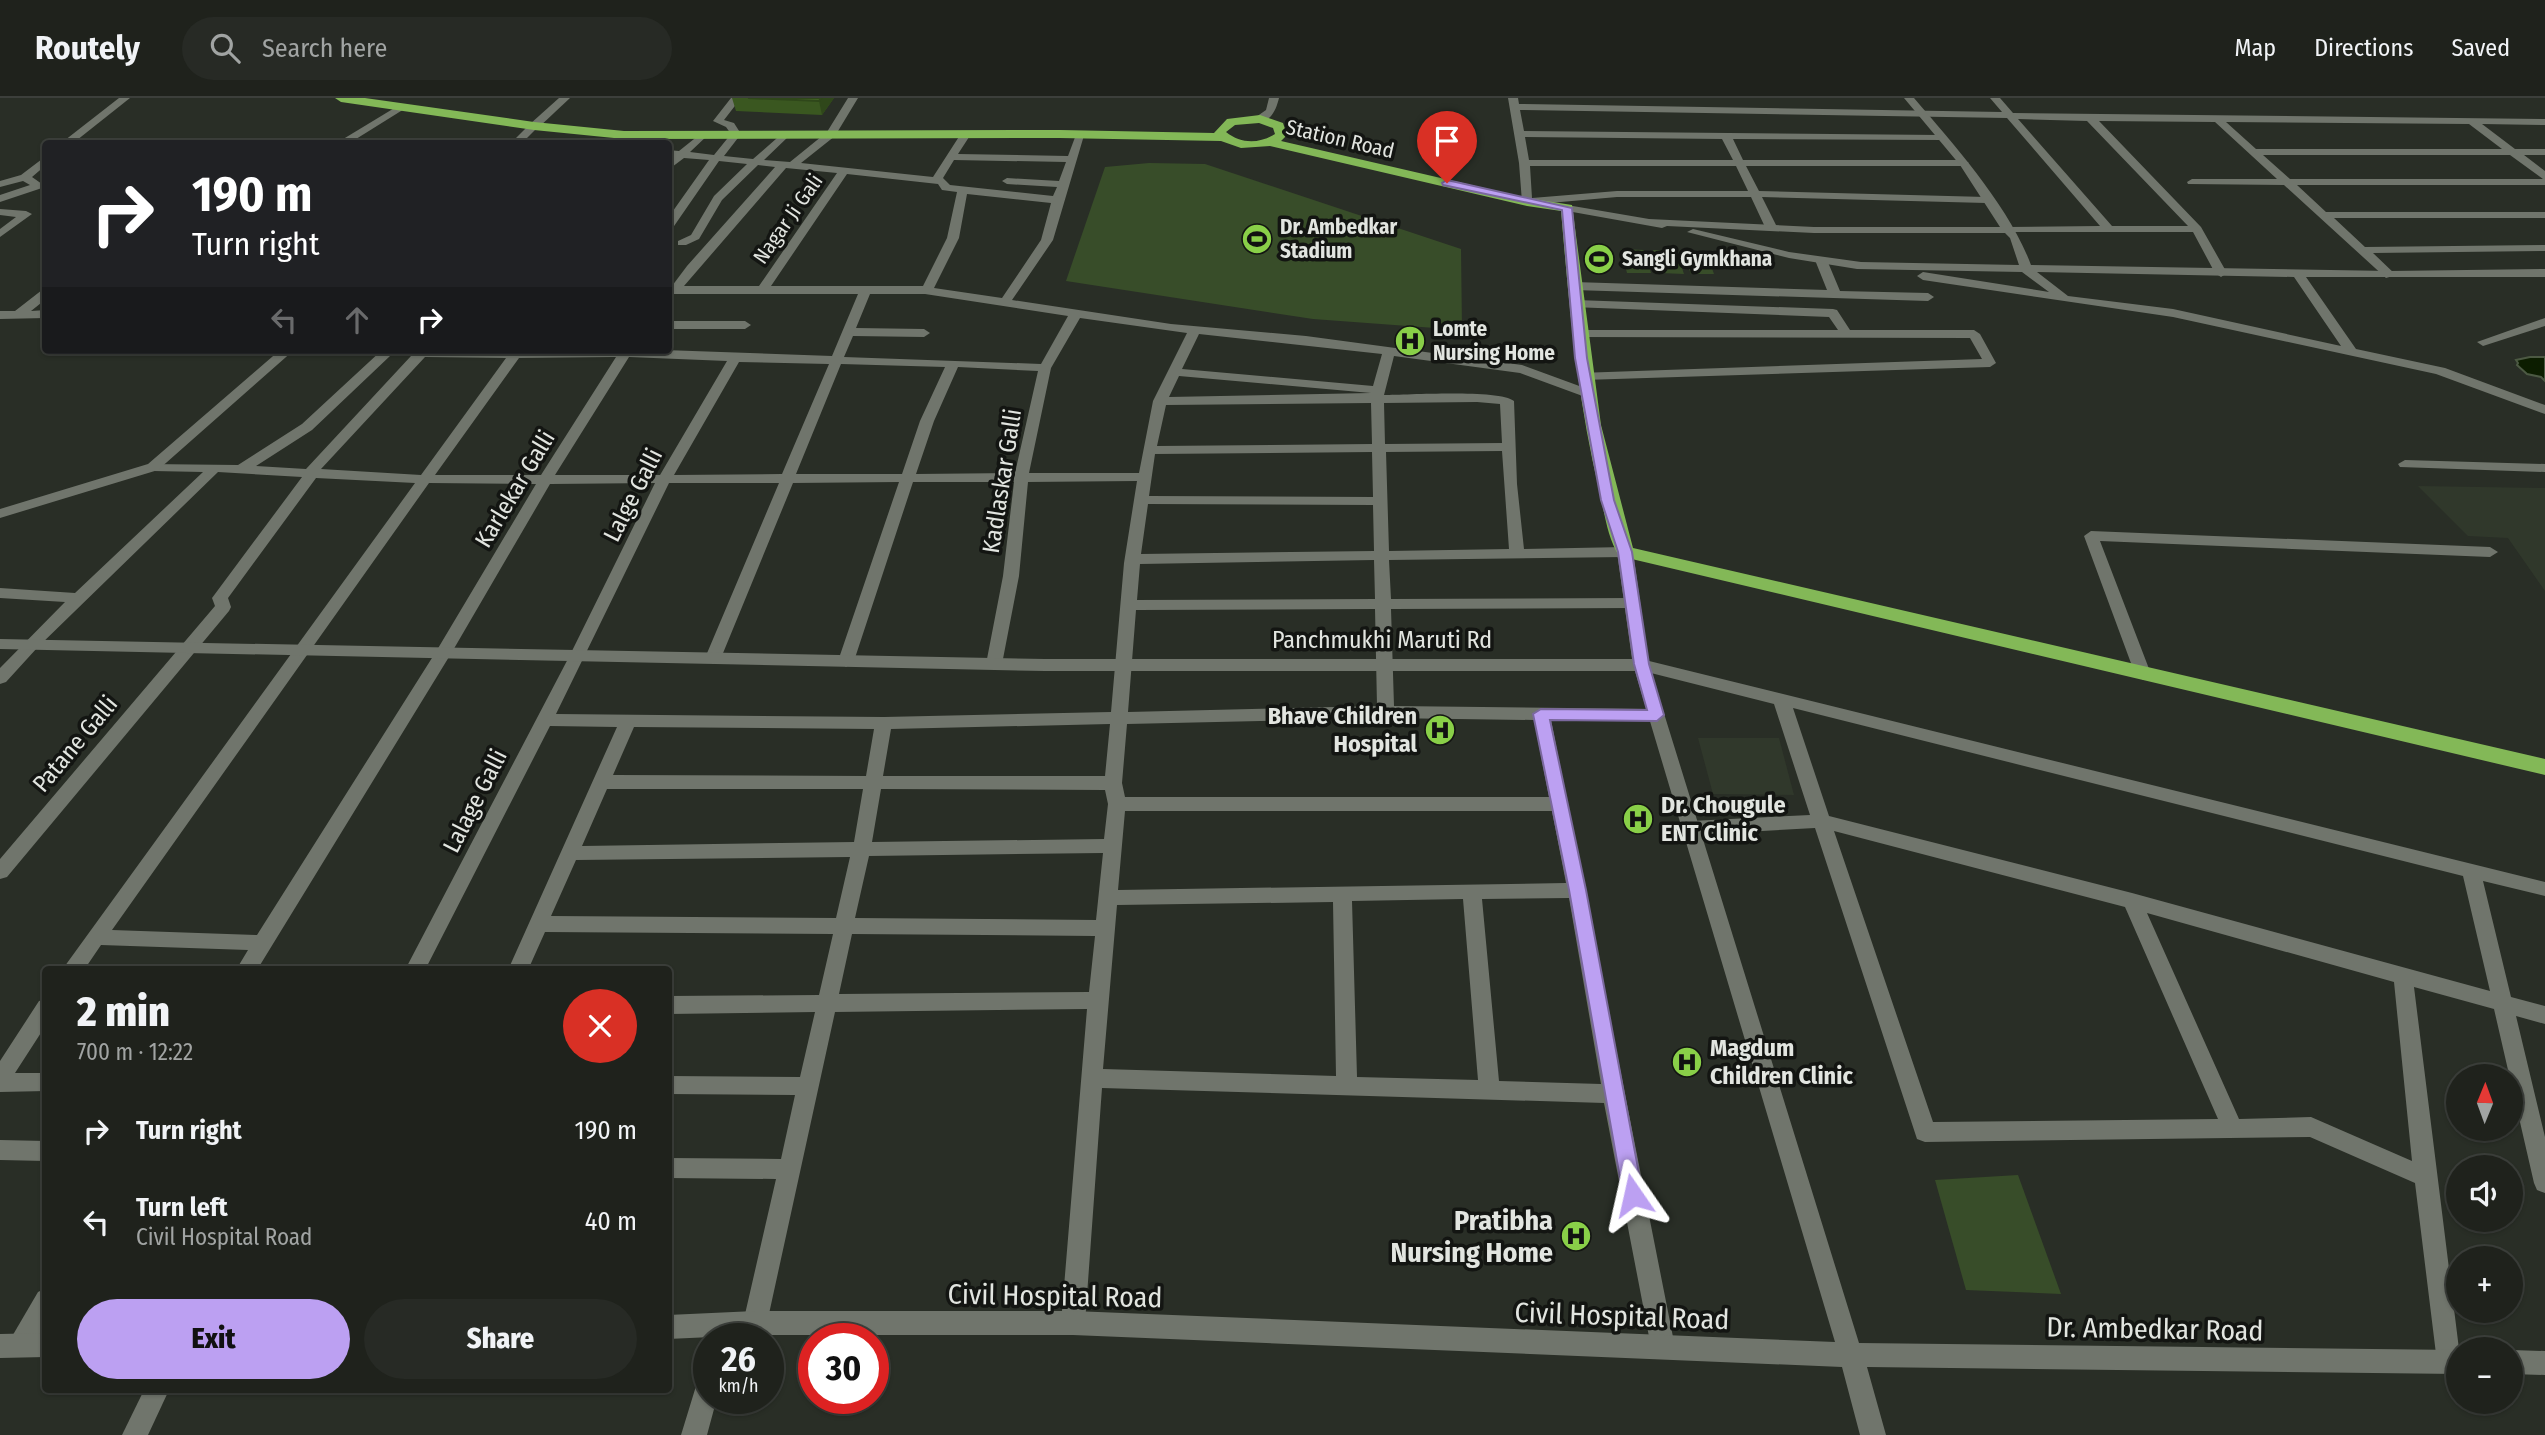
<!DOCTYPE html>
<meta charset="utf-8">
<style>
:root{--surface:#1f221c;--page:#272a25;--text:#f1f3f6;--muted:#a1a4a3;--line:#3c3f3b;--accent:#bca0f2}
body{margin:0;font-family:"Fira Sans Condensed",sans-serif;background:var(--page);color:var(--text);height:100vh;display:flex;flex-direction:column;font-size:26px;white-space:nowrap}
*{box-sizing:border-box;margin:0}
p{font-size:23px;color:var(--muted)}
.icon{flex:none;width:38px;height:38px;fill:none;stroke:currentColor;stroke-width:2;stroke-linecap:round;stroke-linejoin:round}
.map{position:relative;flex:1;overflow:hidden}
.details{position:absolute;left:42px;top:868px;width:630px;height:427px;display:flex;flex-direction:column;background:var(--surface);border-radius:7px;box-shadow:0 2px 5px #0004,0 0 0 2px var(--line)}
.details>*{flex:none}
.guide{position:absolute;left:42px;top:42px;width:630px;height:214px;border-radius:7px;box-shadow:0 2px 5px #0004,0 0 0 2px var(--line);background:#202124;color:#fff;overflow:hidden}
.needle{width:46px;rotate:1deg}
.controls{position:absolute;left:2446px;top:966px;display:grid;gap:14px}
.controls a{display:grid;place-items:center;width:77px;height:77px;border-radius:50%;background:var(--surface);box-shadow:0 2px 5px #0004,0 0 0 2px var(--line);font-size:35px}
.speed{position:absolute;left:693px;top:1225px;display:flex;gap:14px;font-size:35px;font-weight:700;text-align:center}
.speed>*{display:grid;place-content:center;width:91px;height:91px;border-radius:50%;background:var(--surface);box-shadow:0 2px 5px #0004,0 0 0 2px var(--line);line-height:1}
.speed small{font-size:18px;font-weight:400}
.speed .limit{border:10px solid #d22;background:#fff;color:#111}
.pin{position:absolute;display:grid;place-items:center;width:60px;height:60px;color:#fff;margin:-72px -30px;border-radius:50% 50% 50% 0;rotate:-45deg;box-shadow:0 0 7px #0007}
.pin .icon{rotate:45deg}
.me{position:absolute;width:77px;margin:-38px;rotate:349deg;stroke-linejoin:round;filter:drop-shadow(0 0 5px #0008)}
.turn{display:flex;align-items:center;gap:24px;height:147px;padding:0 35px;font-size:32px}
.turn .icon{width:91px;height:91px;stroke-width:2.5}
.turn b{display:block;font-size:49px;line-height:60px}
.lanes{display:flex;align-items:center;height:66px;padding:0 35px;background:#0003;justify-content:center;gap:35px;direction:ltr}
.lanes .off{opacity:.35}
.round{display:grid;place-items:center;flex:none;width:74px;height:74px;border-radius:37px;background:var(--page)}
.overview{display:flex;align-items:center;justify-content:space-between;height:119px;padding:0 35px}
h1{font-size:42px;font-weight:800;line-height:52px}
.primary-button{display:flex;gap:14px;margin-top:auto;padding:14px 35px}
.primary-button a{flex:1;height:80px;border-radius:42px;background:var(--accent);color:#111;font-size:28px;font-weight:800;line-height:80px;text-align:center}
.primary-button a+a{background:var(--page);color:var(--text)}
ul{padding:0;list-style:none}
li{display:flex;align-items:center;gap:21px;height:91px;padding:0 35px}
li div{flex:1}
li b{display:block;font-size:26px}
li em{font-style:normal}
header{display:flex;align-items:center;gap:42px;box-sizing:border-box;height:98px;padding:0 35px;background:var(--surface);border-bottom:2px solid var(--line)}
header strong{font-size:33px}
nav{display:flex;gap:38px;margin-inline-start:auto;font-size:24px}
.search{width:490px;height:63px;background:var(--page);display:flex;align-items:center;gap:18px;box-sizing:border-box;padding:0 24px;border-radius:38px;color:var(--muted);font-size:26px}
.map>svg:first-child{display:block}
</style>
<header>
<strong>Routely</strong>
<div class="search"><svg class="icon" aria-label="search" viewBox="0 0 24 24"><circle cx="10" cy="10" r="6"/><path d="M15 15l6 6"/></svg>Search here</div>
<nav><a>Map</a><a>Directions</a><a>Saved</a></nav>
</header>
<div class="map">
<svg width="2545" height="1337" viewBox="0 0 2545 1337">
<rect width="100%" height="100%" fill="#292e26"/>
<g fill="#30382b">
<path d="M2418,388L2545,390V493L2508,440L2468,438Z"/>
<path d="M1698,640H1779L1794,697L1713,696Z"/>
</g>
<g fill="#384d29">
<path d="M1149,65L1205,66L1461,151L1462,232L1313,221L1066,183L1105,69Z"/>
<path d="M1621,151L1644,152L1651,175H1627Z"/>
<path d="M1653,152H1676L1684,176L1660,175Z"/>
<path d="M1682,153H1706L1714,176H1691Z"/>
<path d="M2018,1077L2061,1196L1966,1192L1935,1082Z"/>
</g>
<path fill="#0c1d00" stroke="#4c5943" stroke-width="2" d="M2530,259H2545V283L2541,279L2527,276L2517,267L2518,265L2516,262Z"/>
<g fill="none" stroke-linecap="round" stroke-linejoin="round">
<g fill="#70756c" fill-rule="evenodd">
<path d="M119,0H130L72,46H60Z"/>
<path d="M559,0H570L538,30H530V26Z"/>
<path d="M731,0H741L724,22L734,25L741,36L724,58L753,61L785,33L790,36L789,38L764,62L790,64L827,34L848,0H858L835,38L801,65L933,79L962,34L971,36L958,56L1068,58L1077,34H1085L1053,142L1012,202L1171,226L1306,238L1522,267L1593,293V299L1588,300L1520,275L1394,258L1384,297C1407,297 1499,291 1514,303L1517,386L1524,451L1625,449L1633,454L1625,459L1389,462L1391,501L1632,500L1640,505L1632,510L1391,511L1394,608L1657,611L1665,617L1657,623L1551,622L1675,1249L1672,1258L1663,1261L1654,1258L1651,1249L1604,1005L1102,990L1085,1225L1081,1233L1073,1237L1065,1233L1061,1225L1087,911L835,914L767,1225L763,1233L755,1237L747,1233L743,1225L776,1081L668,1080V1060L781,1061L795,997L668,996V978L800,979L815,914L668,916V898L819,897L833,836L545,834L528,872H508L617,629L550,628L425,872H405L570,557L655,385L550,386L452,554L257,872H236L248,852L101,847L84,872H62L415,385L316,380L228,500L231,509L229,513L7,779L0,781V761L215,508L212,500L215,496L302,379L218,374L37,550L6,584L0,586V570L65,504L0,500V490L75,495L203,374L153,373L148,372V366L238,367L302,326L382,252H664L832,258L858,196H668V188H672L687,168L775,69L758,67L722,102L699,141L686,147H678V143L691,137L714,98L747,66L719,63L672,131L668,132V120L709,62L684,60L668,72V63L673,59L668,58V52L679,53L704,33L709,36L690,54L714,57L731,36L726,29L713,23ZM954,62L1066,64L1059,83L1007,80L1002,83L1007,86L1057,89L1053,98L950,87L943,80ZM786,70L837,75L759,188H684ZM847,76L938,86L942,92L957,94L947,140L923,188H771ZM967,96L1051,105L1041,142L1002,200L934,190L959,140ZM870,196H925L1068,218L1041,266L844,259L853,238L924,239L930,235L924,231L856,230ZM1080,220L1187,235L1153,303L1139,375H1029L1051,270ZM1199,236L1382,256L1373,288L1182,271ZM390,258H411L306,371L256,368L312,332ZM425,259L506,260L421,377L321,371ZM616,259L541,377H435L519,260ZM629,259L727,263L660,377H555ZM739,264L829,266L782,376L674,377ZM841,266L945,269L920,323L902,376H796ZM958,269L1038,273L1015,375L916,376L934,323ZM1179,278L1371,295L1169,299ZM1477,304L1500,306L1502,345L1385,346L1384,305ZM1371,305L1372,346L1157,348L1166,307ZM1502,353L1509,451L1389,453L1386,354ZM1372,354L1373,399L1149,398L1155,356ZM1137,383L1124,465L1111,614L884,619L556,616L669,385H779L705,560L713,566L721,560L793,385L899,384L838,563L846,569L854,563L913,384H1014L1003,478L986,566L994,572L1002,566L1019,478L1028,384ZM429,385L536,386L437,552L257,837L112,832ZM1148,406L1373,407L1374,453L1141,456ZM1374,462L1375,501L1137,502L1140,466ZM1375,511L1377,608L1128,614L1136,512ZM1386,620L1534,622L1549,699H1125L1122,685L1127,626ZM1110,626L1105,678H883L891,631ZM634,629L874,631L866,678L613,677ZM607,691H863L854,744L582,748ZM881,691L1105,692L1108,706L1104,741L872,744ZM1125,713H1552L1566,785L1118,792ZM1103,755L1096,822L855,820L869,758ZM850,759L836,820L551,818L576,762ZM1569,800L1601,986L1499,983L1482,801ZM1463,801L1478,982L1357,979L1352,803ZM1333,804L1336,978L1103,971L1117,807ZM852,836L1095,838L1089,894L839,896Z"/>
<path d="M1508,0H1518L1519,6L2002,14L1990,0H2000L2013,15L2545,21V27L2482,26L2515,51H2545V57H2524L2545,73V87H2297L2326,114H2545V120H2334L2365,149L2545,147V153L2373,155L2396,177L2386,180L2284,87L2188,86L2187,84L2192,81H2277L2215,24L2099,23L2201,129L2227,175L2221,179L2215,175L2193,134H2004V130L2008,129L2100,128L2007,20L1520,12L1524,33L1940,37L1945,40L1944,42L1733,41L1743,62H1964L1969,65L1964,68H1746L1759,93L1986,99L1991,102L1986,105L1762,99L1777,129L1771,132L1765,129L1751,99H1617L1527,107L1522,104L1519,65ZM2018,21L2087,23L2188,128H2112ZM2226,24L2469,26L2502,51H2256ZM1525,39L1722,41L1733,62H1529ZM2263,57H2510L2543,81H2290ZM1530,68H1736L1748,93H1617L1532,100Z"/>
<path d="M401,6L409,8L348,46H335Z"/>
<path d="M620,35L629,37L623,46H612Z"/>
<path d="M46,58V67L32,79L42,86V90L0,104V97L30,87L23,83L0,89V83L21,77Z"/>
<path d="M0,111L26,113L32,116L0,139V131L16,119L0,117Z"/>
<path d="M1821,159L1827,162L1840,193L1928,195L1934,199L1928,203L1574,192L1568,188L1574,184L1827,192L1815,162Z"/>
<path d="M42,192H46V201L31,213L46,212V220L0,221V213H15Z"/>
<path d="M1576,202L1833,211L1837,212L1850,232H1974L1980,236L1996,265L1990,269L1584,282L1579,281V275L1982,261L1970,240L1579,239L1575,238V232H1838L1829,219L1572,209V203Z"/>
<path d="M2545,220V228L2483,248L2477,244Z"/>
<path d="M668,223H745L751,227L745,231H668Z"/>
<path d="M2405,362L2545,366V374L2400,369L2398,366Z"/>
<path d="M2091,433L2490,449L2498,454L2490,459L2100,443L2151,576L2143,582L2135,576L2084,438Z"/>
<path d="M1641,561L2545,784V798L2483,783L2511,899L2545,908V926L2516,918L2545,1039V1095L2537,1092L2534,1085L2494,911L2414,889L2459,1251L2458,1273L2449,1276L2440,1273L2437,1264L2415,1085L2310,1039L1925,1044L1917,1041L1815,730L1691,737L1685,735L1682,730L1685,725L1691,723L1810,717L1774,606L1635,571L1633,567ZM1793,610L2463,778L2490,893L2132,795L1829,718ZM1834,733L2125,809L2218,1021L1933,1024ZM2147,815L2394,884L2412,1063L2311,1019L2239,1021Z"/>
<path d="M46,901V927L15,975H46V993L0,994V963L39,903Z"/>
<path d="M0,1042L46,1043V1063L0,1062Z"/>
<path d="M46,1190V1225L28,1256L19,1259L10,1256L7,1247L38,1194Z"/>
<path d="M144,1292H169L148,1337H122Z"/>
</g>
<g fill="#70756c" fill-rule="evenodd">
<path d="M1269,0H1279C1276,12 1271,25 1256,23V19L1266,12Z"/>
<path d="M1904,0H1914C1955,48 2009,108 2031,167L2390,173L2545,171V179H2306L2356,251L2445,270L2545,307V316L2436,276L2173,219L1923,182L1917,178L1923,174L2049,194L2022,174L1857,171L1789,160L1687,134L1693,131L1789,154L1861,164L2019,167L2010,140L2005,135H1814L1667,128L1662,130L1567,113L1561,110L1567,107L1649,121L1814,129H2000L1960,67ZM2037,174L2294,179L2341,248L2173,211L2068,198Z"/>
<path d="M530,26L539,28L521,46H510Z"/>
<path d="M280,252H294L158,372L0,420V411L148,366Z"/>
<path d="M1625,449L1633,454L1649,567L1859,1245L2459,1252V1276L1867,1269L1886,1337H1860L1842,1269L1073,1237H755L668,1241V1217L755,1213H1073L1835,1244L1635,573H1045L0,551V541L1045,561H1632L1617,454Z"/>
<path d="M46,1235V1259L0,1260V1236Z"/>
<path d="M2511,1252L2545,1253V1277L2511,1276Z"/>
<path d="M709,1272V1300H717L707,1337H681L700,1275Z"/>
</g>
<path fill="#83b857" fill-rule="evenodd" d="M335,0H365L534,24L624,33L1060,32L1214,35L1227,21L1260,17L1283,25L1287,37L1281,43L1527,100L1572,107L1601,327L1633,450L2545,661V677L1619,458C1607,439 1604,412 1599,391C1577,300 1569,206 1561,113L1527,108L1270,48L1241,50L1221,43L1060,40L624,41L534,32L341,4ZM1259,25L1273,30L1275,36C1259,46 1241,46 1226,34L1235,27Z"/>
</g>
<path fill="#3a5720" d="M732,0H834L822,17L736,13Z"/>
<path fill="#2f471a" d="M821,0H834L822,17L819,3Z"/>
<path fill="#436525" stroke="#2f471a" stroke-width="2" d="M748,0H821L819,3Z"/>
<path fill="#bca0f2" stroke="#7a689d" stroke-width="2" d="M1447,82L1572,110L1587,260L1614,402L1632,454L1649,566L1664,617L1657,623L1550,622L1586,792L1643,1097L1640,1104L1633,1107L1626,1104L1623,1097L1569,792L1533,616L1541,611L1647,612L1634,566L1618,454L1601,402L1575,260L1562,112L1443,87L1442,85Z"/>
<defs>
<g id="stadium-disc" transform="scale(1.575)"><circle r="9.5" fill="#89cf48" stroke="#131512"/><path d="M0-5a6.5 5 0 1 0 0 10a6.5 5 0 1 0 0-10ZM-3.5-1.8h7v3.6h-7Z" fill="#111"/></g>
<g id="hospital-disc" transform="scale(1.575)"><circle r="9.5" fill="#89cf48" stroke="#131512"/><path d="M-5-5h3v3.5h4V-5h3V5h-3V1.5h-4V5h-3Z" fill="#111"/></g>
</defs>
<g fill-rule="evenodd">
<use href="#stadium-disc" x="1257" y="141"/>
<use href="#stadium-disc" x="1599" y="161"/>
<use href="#hospital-disc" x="1410" y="243"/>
<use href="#hospital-disc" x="1440" y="632"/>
<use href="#hospital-disc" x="1638" y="721"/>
<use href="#hospital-disc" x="1687" y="964"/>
<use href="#hospital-disc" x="1576" y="1138"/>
</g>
<g text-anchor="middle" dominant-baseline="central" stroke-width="7" stroke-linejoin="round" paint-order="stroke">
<g font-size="21" fill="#e2e5e0" stroke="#131512">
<text transform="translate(1340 41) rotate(13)">Station Road</text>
<text transform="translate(788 121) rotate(-55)">Nagar Ji Gali</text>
</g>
<g font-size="21" font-weight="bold" fill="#e2e5e0" stroke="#131512" text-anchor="start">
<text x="1280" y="129">Dr. Ambedkar<tspan x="1280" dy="24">Stadium</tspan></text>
<text x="1622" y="161">Sangli Gymkhana</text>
<text x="1433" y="231">Lomte<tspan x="1433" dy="24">Nursing Home</tspan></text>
</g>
<g font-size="24" fill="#e2e5e0" stroke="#131512">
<text transform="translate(1002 383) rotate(-81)">Kadlaskar Galli</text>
<text transform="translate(515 391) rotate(-59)">Karlekar Galli</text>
<text transform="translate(633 397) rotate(-63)">Lalge Galli</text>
<text x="1382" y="542">Panchmukhi Maruti Rd</text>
<text transform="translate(75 646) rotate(-50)">Patane Galli</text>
<text transform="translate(475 703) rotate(-63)">Lalage Galli</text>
</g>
<g font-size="24" font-weight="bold" fill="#e2e5e0" stroke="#131512" text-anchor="start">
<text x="1417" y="618" text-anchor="end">Bhave Children<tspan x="1417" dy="28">Hospital</tspan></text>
<text x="1661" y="707">Dr. Chougule<tspan x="1661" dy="28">ENT Clinic</tspan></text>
<text x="1710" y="950">Magdum<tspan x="1710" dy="28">Children Clinic</tspan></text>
</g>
<g font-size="28" font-weight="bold" fill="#e2e5e0" stroke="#131512" text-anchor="end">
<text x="1553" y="1122">Pratibha<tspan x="1553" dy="32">Nursing Home</tspan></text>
</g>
<g font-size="28" fill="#e2e5e0" stroke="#131512">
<text transform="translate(1055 1198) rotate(1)">Civil Hospital Road</text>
<text transform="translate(1622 1218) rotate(2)">Civil Hospital Road</text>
<text transform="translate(2155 1231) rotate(1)">Dr. Ambedkar Road</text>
</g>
</g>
</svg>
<div class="controls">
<a><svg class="needle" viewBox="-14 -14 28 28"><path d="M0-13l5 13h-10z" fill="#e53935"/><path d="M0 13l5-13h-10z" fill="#a1a4a3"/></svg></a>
<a><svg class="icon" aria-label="sound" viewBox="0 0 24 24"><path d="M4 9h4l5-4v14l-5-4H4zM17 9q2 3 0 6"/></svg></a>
<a>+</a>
<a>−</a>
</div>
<div class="speed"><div>26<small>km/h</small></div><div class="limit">30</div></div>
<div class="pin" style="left:1447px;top:85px;background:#d93025"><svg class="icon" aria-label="arrive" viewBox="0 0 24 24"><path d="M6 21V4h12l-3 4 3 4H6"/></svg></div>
<svg class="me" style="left:1633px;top:1097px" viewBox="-20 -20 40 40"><path d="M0-17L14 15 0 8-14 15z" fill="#bca0f2" stroke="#fff" stroke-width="4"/></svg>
<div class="guide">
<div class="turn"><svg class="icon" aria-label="right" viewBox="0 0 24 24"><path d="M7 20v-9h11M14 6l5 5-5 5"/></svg><div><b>190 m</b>Turn right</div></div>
<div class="lanes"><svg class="icon off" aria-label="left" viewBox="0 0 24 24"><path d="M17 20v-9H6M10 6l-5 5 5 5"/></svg><svg class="icon off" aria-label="ahead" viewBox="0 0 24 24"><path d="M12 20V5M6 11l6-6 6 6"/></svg><svg class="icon" aria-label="right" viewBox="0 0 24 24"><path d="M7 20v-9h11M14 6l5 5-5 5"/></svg></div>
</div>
<section class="details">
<div class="overview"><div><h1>2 min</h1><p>700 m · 12:22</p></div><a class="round" style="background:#d93025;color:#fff"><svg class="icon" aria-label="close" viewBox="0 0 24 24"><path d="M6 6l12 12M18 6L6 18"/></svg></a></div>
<ul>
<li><svg class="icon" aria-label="right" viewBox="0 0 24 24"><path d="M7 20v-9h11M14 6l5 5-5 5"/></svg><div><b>Turn right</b></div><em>190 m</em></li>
<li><svg class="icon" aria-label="left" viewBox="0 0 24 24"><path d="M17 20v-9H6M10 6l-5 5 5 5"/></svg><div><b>Turn left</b><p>Civil Hospital Road</p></div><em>40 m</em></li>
</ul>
<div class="primary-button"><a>Exit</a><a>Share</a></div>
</section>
</div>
